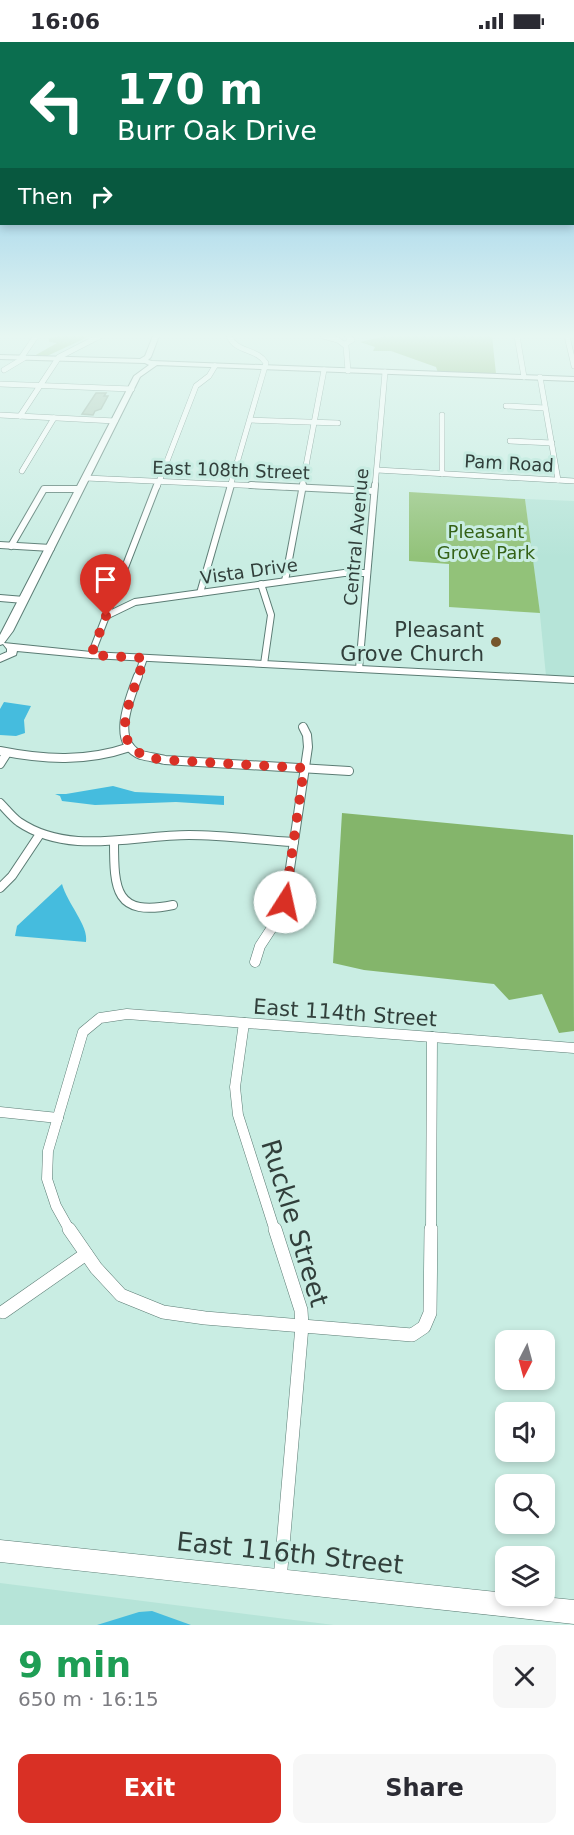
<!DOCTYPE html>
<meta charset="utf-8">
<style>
:root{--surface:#fff;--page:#f7f7f7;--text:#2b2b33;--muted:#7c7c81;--accent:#d93025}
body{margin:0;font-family:"DejaVu Sans",sans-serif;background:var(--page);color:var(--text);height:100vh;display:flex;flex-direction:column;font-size:22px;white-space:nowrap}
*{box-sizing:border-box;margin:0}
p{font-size:20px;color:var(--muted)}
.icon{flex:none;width:33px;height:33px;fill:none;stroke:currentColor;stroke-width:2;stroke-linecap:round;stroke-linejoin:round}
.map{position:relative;height:1583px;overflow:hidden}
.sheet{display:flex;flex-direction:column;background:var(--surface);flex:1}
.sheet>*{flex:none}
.banner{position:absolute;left:0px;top:0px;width:574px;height:183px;box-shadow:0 3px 9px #0003;background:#0b6e4f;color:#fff;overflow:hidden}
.needle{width:39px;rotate:186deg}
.tools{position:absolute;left:495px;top:1288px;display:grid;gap:12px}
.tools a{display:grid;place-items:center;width:60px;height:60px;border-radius:12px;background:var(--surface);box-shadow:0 3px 9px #0003;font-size:30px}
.pin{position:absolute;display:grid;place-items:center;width:51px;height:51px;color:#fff;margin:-62px -26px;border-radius:50% 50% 50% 0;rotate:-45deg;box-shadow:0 0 6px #0007}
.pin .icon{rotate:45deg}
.me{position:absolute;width:66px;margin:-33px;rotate:10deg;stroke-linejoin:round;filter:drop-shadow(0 0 4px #0008)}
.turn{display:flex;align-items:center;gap:21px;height:126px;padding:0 18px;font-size:27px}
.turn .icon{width:78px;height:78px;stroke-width:2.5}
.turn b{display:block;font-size:42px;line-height:51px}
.then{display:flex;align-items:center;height:57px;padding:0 18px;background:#0003;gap:12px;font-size:22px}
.round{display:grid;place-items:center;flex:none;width:63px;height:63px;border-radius:12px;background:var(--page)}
.overview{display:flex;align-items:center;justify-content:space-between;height:102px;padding:0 18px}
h1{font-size:36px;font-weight:700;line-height:45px;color:#1e9e55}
.cta{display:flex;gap:12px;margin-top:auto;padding:12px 18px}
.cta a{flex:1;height:69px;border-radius:12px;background:var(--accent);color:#fff;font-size:24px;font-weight:700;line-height:69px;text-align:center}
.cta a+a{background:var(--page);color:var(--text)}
.status{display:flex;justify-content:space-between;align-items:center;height:42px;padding:0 30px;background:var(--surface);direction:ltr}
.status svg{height:16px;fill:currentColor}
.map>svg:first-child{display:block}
</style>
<div class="status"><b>16:06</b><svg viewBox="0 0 49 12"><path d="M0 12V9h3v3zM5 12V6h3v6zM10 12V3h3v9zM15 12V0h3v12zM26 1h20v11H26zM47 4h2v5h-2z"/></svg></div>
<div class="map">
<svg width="574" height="1583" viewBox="0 0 574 1583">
<rect width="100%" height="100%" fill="#c9ede3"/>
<g fill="#b6e4d8">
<path d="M525,457L574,459V636L546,634L540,573Z"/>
<path d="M0,1541L334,1583H0Z"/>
</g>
<path fill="#92c279" d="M409,450L525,457L540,571L449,565V522L409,519Z"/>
<g fill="#84b56b">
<path d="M61,294H90L47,314H34L57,301L49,300V296Z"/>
<path d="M386,294H492L496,332L438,331L436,325L391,309H373L375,305L360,300Z"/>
<path d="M342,771L573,793L574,989L559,991L542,952L509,958L494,942L364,928L333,921Z"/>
</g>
<g fill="#45bcde">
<path d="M4,660L31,664L24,678L25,691L16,694L0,693V667Z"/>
<path d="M113,744L135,750L224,754V763L176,760L95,763L62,759L60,754L55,752H66Z"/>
<path d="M62,842C67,861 89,884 86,900L15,894L17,884Z"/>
<path d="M152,1569L191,1583H97L139,1570Z"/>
</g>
<path fill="#aac6b4" stroke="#92ad9c" stroke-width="1.5" d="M96,351H106L104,354H108L101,367L95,369L93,373L82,372Z"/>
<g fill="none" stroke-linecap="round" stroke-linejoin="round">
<g stroke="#5b7c74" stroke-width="6">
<g id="street-far4">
<path d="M229,294C236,311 257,306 266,321L230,445"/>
<path d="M323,294L338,298L346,304L348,329"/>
<path d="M517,294L524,335"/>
<path d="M567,294L574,324"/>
<path d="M345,302L352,298L347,294"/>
<path d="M21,316L36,294"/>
<path d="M4,328L24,316"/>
<path d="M540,335L558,438"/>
<path d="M0,342L132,347"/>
<path d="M506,364L545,366"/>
<path d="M0,373L115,379"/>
<path d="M442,373V432"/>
<path d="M20,374L59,315L100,294"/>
<path d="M250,378L338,381"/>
<path d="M510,399L552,401"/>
<path d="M377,428L574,439"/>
<path d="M22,429L54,376"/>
<path d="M86,436L285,445"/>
<path d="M157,445L196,344L209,334L215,324"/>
<path d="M302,445L324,328"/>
<path d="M375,445L385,330"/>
</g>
</g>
<g stroke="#5b7c74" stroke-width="8">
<g id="street-far3">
<path d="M251,443L374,449"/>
<path d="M0,503L51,506"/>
<path d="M11,504L44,447H80"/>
<path d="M285,539L303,443"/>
<path d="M261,542L271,573L264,622"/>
<path d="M200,551L231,443"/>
<path d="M0,556L24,558"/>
<path d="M106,574L135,560L344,531H367"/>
<path d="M91,613L157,443"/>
<path d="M359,627L375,443"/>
<path d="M137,636L144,616"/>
</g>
</g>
<g stroke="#5b7c74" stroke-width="10">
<g id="street-far2">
<path d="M138,634C130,656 110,701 141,713C149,715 157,716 165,718L349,729"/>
<path d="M0,709C45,718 86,720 130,705"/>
<path d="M0,722L7,711"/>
<path d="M0,761C6,767 12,775 19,780C69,814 133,793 189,793C224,793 259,798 294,800"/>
<path d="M114,799C114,848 115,875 173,863"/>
<path d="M0,846L12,834L40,792"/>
<path d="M276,879L285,860L308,705L307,693L303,685"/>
</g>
</g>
<g stroke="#5b7c74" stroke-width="11">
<g id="street-far1">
<path d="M255,920L260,904L277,878"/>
<path d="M244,981L235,1045L238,1073L275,1189"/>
<path d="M432,995L574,1006"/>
<path d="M0,1070L58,1076"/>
<path d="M70,1189L56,1164L47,1137L48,1109L83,990L100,976L127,972L432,995"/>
<path d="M431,1189L432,995"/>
</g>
</g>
<g stroke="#5b7c74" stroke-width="14">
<g id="street">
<path d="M69,1187L96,1226L121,1253L163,1270L205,1276L412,1293L424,1285L430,1271L431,1187"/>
<path d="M275,1187L301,1268L302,1284L280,1538"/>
<path d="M3,1270L86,1212"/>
</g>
</g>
<g stroke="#5b7c74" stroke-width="2">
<path id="secondary" d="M153,294H159L151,315L148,318L152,319L574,335V339L157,323L140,335L13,589L4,601L91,610L574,635V641L91,616L17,609L16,613L0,620V613L7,610V607L3,602L0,603V593L134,334L149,323L145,321L0,317V313L140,317L145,314Z"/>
</g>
<g stroke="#5b7c74" stroke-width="1">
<path id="primary" d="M0,1498L506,1551V1554H534L574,1558V1582L0,1520Z"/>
</g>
<use href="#street-far4" stroke="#fff" stroke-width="5"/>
<use href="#street-far3" stroke="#fff" stroke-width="6"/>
<use href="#street-far2" stroke="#fff" stroke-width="8"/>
<use href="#street-far1" stroke="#fff" stroke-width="10"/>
<use href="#street" stroke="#fff" stroke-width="13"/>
<use href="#secondary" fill="#fff" fill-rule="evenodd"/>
<use href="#primary" fill="#fff" fill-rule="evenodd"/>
</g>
<linearGradient id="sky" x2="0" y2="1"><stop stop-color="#67b7e4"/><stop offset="0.57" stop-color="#e7f7f2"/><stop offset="1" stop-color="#e7f7f2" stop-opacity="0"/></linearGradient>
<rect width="574" height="516" fill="url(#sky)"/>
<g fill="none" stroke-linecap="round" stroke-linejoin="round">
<path stroke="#d93025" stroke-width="10" stroke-dasharray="0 18" d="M106,574L91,613L144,616C134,656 97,711 165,718L304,726L285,860"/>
</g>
<circle fill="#76562c" stroke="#c9ede3" stroke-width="2" cx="496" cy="600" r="6"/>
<g text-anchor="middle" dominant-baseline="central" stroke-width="6" stroke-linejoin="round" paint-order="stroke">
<g font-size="18" fill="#313f3b" stroke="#c9ede3">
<text transform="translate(509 421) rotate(3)">Pam Road</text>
<text transform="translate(231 428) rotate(2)">East 108th Street</text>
<text transform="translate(356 495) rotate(-85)">Central Avenue</text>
<text transform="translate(249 529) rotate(-8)">Vista Drive</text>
</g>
<g font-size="18" fill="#346116" stroke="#c9ede3">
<text x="486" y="489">Pleasant<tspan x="486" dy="21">Grove Park</tspan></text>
</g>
<g font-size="21" fill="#313f3b" stroke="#c9ede3" text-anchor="end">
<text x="484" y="588">Pleasant<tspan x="484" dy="24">Grove Church</tspan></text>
</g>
<g font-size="21" fill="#313f3b" stroke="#c9ede3">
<text transform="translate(345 971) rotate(4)">East 114th Street</text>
</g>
<g font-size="26" fill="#313f3b" stroke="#c9ede3">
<text transform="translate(295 1181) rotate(73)">Ruckle Street</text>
<text transform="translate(290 1511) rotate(6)">East 116th Street</text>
</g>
</g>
</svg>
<div class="tools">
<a><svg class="needle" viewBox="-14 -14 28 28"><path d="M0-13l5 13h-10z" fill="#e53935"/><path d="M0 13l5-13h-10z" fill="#7c7c81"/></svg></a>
<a><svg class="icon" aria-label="sound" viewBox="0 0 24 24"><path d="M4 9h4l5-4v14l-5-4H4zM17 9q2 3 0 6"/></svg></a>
<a><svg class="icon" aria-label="search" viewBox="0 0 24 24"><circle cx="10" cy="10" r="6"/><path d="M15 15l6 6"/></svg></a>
<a><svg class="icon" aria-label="layers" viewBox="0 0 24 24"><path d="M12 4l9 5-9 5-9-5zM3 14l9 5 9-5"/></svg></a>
</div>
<div class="pin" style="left:106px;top:574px;background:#d93025"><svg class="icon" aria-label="arrive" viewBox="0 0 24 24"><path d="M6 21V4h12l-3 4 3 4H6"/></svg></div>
<svg class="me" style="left:285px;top:860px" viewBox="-20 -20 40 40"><circle r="19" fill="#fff"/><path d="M0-13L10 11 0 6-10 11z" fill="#d93025"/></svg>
<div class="banner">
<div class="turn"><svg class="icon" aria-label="left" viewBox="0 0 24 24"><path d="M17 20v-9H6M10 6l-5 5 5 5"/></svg><div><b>170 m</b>Burr Oak Drive</div></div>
<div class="then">Then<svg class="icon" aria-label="right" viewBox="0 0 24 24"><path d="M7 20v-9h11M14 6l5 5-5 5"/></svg></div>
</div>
</div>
<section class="sheet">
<div class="overview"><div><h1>9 min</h1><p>650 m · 16:15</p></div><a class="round"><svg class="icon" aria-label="close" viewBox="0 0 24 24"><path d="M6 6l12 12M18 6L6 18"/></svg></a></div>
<div class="cta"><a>Exit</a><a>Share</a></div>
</section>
